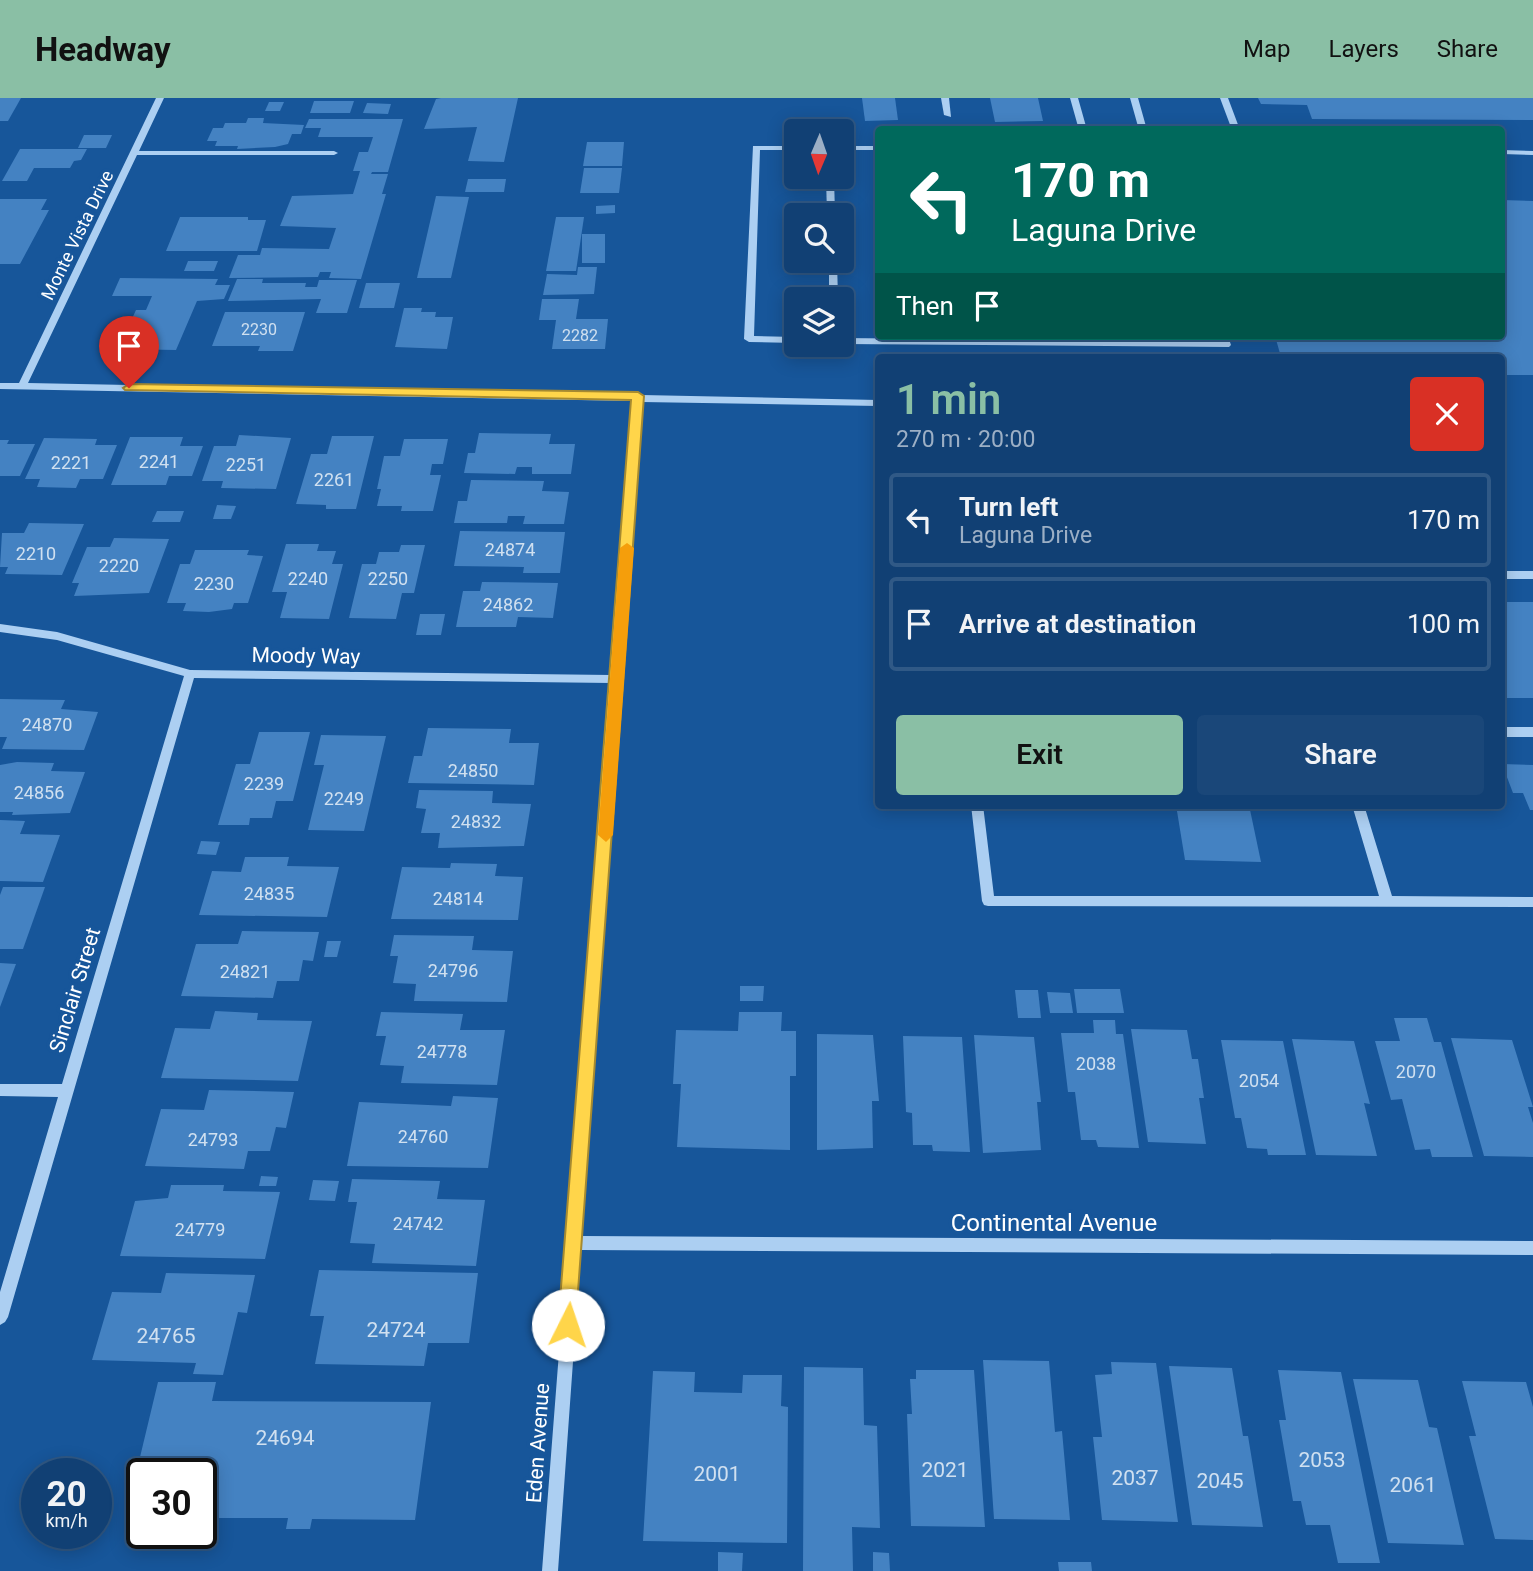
<!DOCTYPE html>
<meta charset="utf-8">
<style>
:root{--surface:#114074;--page:#1a4779;--text:#f1f3f6;--muted:#9cafc5;--line:#305986;--accent:#8abfa5}
body{margin:0;font-family:Roboto,sans-serif;background:var(--page);color:var(--text);height:100vh;display:flex;flex-direction:column;font-size:26px;white-space:nowrap}
*{box-sizing:border-box;margin:0}
p{font-size:23px;color:var(--muted)}
.icon{flex:none;width:38px;height:38px;fill:none;stroke:currentColor;stroke-width:2;stroke-linecap:round;stroke-linejoin:round}
.map{position:relative;flex:1;overflow:hidden}
.details{position:absolute;left:875px;top:256px;width:630px;height:455px;display:flex;flex-direction:column;background:var(--surface);border-radius:7px;box-shadow:0 4px 18px #0003,0 0 0 2px var(--line)}
.details>*{flex:none}
.top-card{position:absolute;left:875px;top:28px;width:630px;height:214px;border-radius:7px;box-shadow:0 4px 18px #0003,0 0 0 2px var(--line);background:#00695c;color:#fff;overflow:hidden}
.needle{width:46px;rotate:182deg}
.fabs{position:absolute;left:784px;top:21px;display:grid;gap:14px}
.fabs a{display:grid;place-items:center;width:70px;height:70px;border-radius:7px;background:var(--surface);box-shadow:0 4px 18px #0003,0 0 0 2px var(--line);font-size:35px}
.speed{position:absolute;left:21px;top:1360px;display:flex;gap:14px;font-size:35px;font-weight:700;text-align:center}
.speed>*{display:grid;place-content:center;width:91px;height:91px;border-radius:50%;background:var(--surface);box-shadow:0 4px 18px #0003,0 0 0 2px var(--line);line-height:1}
.speed small{font-size:18px;font-weight:400}
.speed .limit{border:4px solid #111;border-radius:10px;background:#fff;color:#111}
.pin{position:absolute;display:grid;place-items:center;width:60px;height:60px;color:#fff;margin:-72px -30px;border-radius:50% 50% 50% 0;rotate:-45deg;box-shadow:0 0 7px #0007}
.pin .icon{rotate:45deg}
.me{position:absolute;width:77px;margin:-38px;rotate:4deg;stroke-linejoin:round;filter:drop-shadow(0 0 5px #0008)}
.turn{display:flex;align-items:center;gap:24px;height:147px;padding:0 21px;font-size:32px}
.turn .icon{width:91px;height:91px;stroke-width:2.5}
.turn b{display:block;font-size:49px;line-height:60px}
.then{display:flex;align-items:center;height:66px;padding:0 21px;background:#0003;gap:14px;font-size:26px}
.round{display:grid;place-items:center;flex:none;width:74px;height:74px;border-radius:7px;background:var(--page)}
.overview{display:flex;align-items:center;justify-content:space-between;height:119px;padding:0 21px}
h1{font-size:42px;font-weight:600;line-height:52px;color:var(--accent)}
.action{display:flex;gap:14px;margin-top:auto;padding:14px 21px}
.action a{flex:1;height:80px;border-radius:7px;background:var(--accent);color:#111;font-size:28px;font-weight:600;line-height:80px;text-align:center}
.action a+a{background:var(--page);color:var(--text)}
ul{padding:0;list-style:none}
li{display:flex;align-items:center;gap:21px;height:94px;margin:0 14px 10px;padding:0 7px;border:4px solid var(--line);border-radius:7px}
li div{flex:1}
li b{display:block;font-size:26px}
li em{font-style:normal}
header{display:flex;align-items:center;gap:42px;box-sizing:border-box;height:98px;padding:0 35px;background:var(--accent);color:#111}
header strong{font-size:33px}
nav{display:flex;gap:38px;margin-inline-start:auto;font-size:24px}
.map>svg:first-child{display:block}
</style>
<header>
<strong>Headway</strong>
<nav><a>Map</a><a>Layers</a><a>Share</a></nav>
</header>
<div class="map">
<svg width="1533" height="1473" viewBox="0 0 1533 1473">
<rect width="100%" height="100%" fill="#17569a"/>
<g fill="#4482c2">
<path d="M0,0H21L8,23H0Z"/>
<path d="M441,0H518L504,64L468,63L477,29L424,31L436,1Z"/>
<path d="M862,0H895L898,22L865,23Z"/>
<path d="M990,0H1038L1043,23L995,24Z"/>
<path d="M1258,0H1533V22L1312,21L1307,7L1261,6Z"/>
<path d="M314,3H354L350,15H310Z"/>
<path d="M269,4H284L280,13H265Z"/>
<path d="M367,5L391,6L388,16L363,15Z"/>
<path d="M248,20H264L263,25L304,27L301,36H292L288,46L275,49L237,51L238,48H215L217,43H207L213,30H223L225,25H246Z"/>
<path d="M309,21H403L388,74H372L371,76H388L382,96H386L361,181L329,180L331,174H320L318,179L229,180L238,157H260L262,150L329,151L336,130L280,128L292,98L353,96L360,73H353L359,54H368L373,39H318L321,30H305Z"/>
<path d="M84,37H112L106,50H78Z"/>
<path d="M587,44H624L622,68H583Z"/>
<path d="M20,51H87L81,62L74,63L70,70H34L27,83H2Z"/>
<path d="M584,70H622L619,95H580Z"/>
<path d="M468,81H506L504,94H465Z"/>
<path d="M436,98L469,99L451,180H417Z"/>
<path d="M0,101H47L41,112H49L20,166H0Z"/>
<path d="M1502,102L1533,103V277H1502V259H1281L1275,238H1502Z"/>
<path d="M615,107V115L596,116V108Z"/>
<path d="M180,119H248V122H266L257,153H166Z"/>
<path d="M556,119H584L576,173H546Z"/>
<rect x="582" y="136" width="23" height="29"/>
<path d="M188,163H218L214,173H184Z"/>
<path d="M578,169H597L594,196L543,197L547,176L577,177Z"/>
<path d="M120,180L218,181L215,187H230L224,201L197,203L176,252L118,251L136,212H146L152,198H112Z"/>
<path d="M237,181H263L262,185H306L305,189H317L319,182H357L347,215H316L321,201L228,203Z"/>
<path d="M366,185H400L394,210H359Z"/>
<path d="M542,201H579L576,221H608L605,251H552L556,222H539Z"/>
<path d="M404,210H422L421,214H436L435,219H453L447,251L395,249Z"/>
<path d="M225,214H305L293,253H258L260,248H212Z"/>
<path d="M479,335L551,336L549,346H575L571,376H532V369H517L515,376L464,375L468,355H475Z"/>
<path d="M239,337L291,340L276,391L221,390L223,383H202L214,348H236Z"/>
<path d="M332,338H374L356,411H326V407L296,406L311,356H327Z"/>
<path d="M130,339H183L180,348H203L192,378H169L166,387H111Z"/>
<path d="M44,340L97,341L95,347H117L103,381H80L76,390L37,389L40,381H25Z"/>
<path d="M404,341H448L443,366H432L430,377H441L433,413H401L402,408H377L381,391H377L384,358H400Z"/>
<path d="M0,342H9L7,346H35L20,378H0Z"/>
<path d="M471,382L544,383L542,393L569,394L564,426H523L525,418H508L507,425H454L458,403H467Z"/>
<path d="M217,407L236,408L231,421H213Z"/>
<path d="M157,413H184L180,424H152Z"/>
<path d="M29,425L84,426L62,477L5,476L8,469H0L2,435H24Z"/>
<path d="M460,433L565,434L560,475H523L524,469L454,468Z"/>
<path d="M114,440L169,441L149,495L74,498L79,485H72L87,449H110Z"/>
<path d="M286,446H319L317,453H336L332,466H343L329,521L280,520L287,494H272Z"/>
<path d="M401,447H425L414,495H402L396,521L349,520L362,466H376L379,454H399Z"/>
<path d="M195,452H249L247,457L263,458L248,505H234L232,511L209,514L183,513L186,505H167L180,466H190Z"/>
<path d="M482,484L558,485L553,520L518,519L516,529H456L463,493H480Z"/>
<rect x="1502" y="504" width="31" height="96"/>
<path d="M420,516H445L441,537H416Z"/>
<path d="M0,601L65,602L61,611L98,614L84,652L2,651L7,639H0Z"/>
<path d="M428,630L511,631L509,645H539L534,687L408,685L414,658H422Z"/>
<path d="M259,634H310L293,703H276L272,720H250L249,727H218L236,666H250Z"/>
<path d="M321,637L386,638L364,733L308,732L324,667H314Z"/>
<path d="M17,664L54,665L51,673L85,674L70,715L12,717L13,714H0V667Z"/>
<path d="M1502,666L1533,667V712H1530L1523,695H1513Z"/>
<path d="M419,692L493,693L492,705L531,706L524,748L438,750L440,735H421L426,711L416,710Z"/>
<path d="M1176,707H1249L1261,764L1185,762Z"/>
<path d="M0,722L25,723L20,736L60,737L43,784L0,783Z"/>
<path d="M201,743L220,744L216,757L197,756Z"/>
<path d="M245,759H289L287,768L339,769L327,819L199,817L212,773L241,774Z"/>
<path d="M451,765L497,766L495,778L523,779L518,822L391,821L402,769L450,770Z"/>
<path d="M3,789H45L23,851H0V797Z"/>
<path d="M242,833L319,834L313,863L303,862L299,883H277L273,900L181,898L196,846H238Z"/>
<path d="M394,837L474,838L472,852L513,853L507,904L414,903L416,886L393,885L398,858H390Z"/>
<path d="M327,843H341L337,859H324Z"/>
<path d="M0,865L16,866L0,909Z"/>
<path d="M740,888H764L763,903H740Z"/>
<path d="M1074,891H1120L1124,915H1077Z"/>
<path d="M1015,892H1038L1041,920H1018Z"/>
<path d="M1047,894L1070,895L1073,915H1050Z"/>
<path d="M215,913L258,915L257,922L312,923L298,983L161,980L175,930L210,931Z"/>
<path d="M381,914L463,916L460,932H505L497,987L401,985L404,968L380,967L386,938H376Z"/>
<path d="M739,914H782L781,933H796V978H790V1052L677,1049L681,986H673L676,932L738,933Z"/>
<path d="M1394,920H1427L1434,944H1441L1473,1059H1432L1430,1051L1415,1052L1402,1001L1391,1002L1375,943H1400Z"/>
<path d="M1093,922H1115L1116,936H1123L1139,1050L1098,1049L1096,1042H1081L1075,994H1068L1061,935H1094Z"/>
<path d="M1131,931L1187,932L1192,961H1198L1204,1000H1199L1206,1046L1148,1044Z"/>
<path d="M817,936L873,937L879,1003H872L873,1050L817,1052Z"/>
<path d="M974,937L1034,939L1041,1004H1037L1041,1052L983,1055Z"/>
<path d="M903,938L962,939L970,1054L933,1053L932,1047H913L912,1015L906,1014Z"/>
<path d="M1451,940L1512,942L1533,1009H1528L1533,1025V1059L1484,1058Z"/>
<path d="M1292,941L1354,943L1370,1006L1364,1005L1377,1058L1316,1057Z"/>
<path d="M1221,942L1283,943L1306,1057H1268L1267,1051L1247,1050L1241,1020H1235Z"/>
<path d="M209,992L294,994L286,1030L276,1029L270,1053H248L244,1071L145,1068L161,1011L204,1012Z"/>
<path d="M453,998L498,1000L488,1070L347,1068L359,1004L451,1008Z"/>
<path d="M261,1078L278,1079L276,1088H259Z"/>
<path d="M352,1081L440,1083L437,1101L485,1102L476,1168L372,1165L375,1146L350,1145L357,1104H348Z"/>
<path d="M313,1082L339,1083L335,1103L309,1102Z"/>
<path d="M171,1087H224L223,1093L280,1094L265,1161L120,1158L135,1103L168,1100Z"/>
<path d="M319,1172L478,1175L469,1245H428L424,1268L315,1266L324,1218H310Z"/>
<path d="M166,1175L255,1177L247,1215L238,1214L223,1277L193,1276L196,1265L92,1262L112,1194L161,1195Z"/>
<path d="M983,1262L1049,1263L1055,1334L1062,1333L1070,1422L994,1421Z"/>
<path d="M1111,1264L1156,1265L1178,1424L1102,1422L1093,1339H1102L1095,1277L1112,1276Z"/>
<path d="M1169,1268L1232,1270L1243,1338H1248L1263,1429L1192,1427Z"/>
<path d="M804,1269L863,1270L864,1327L877,1328L880,1430L852,1429L853,1473H803Z"/>
<path d="M916,1272H974L985,1429L911,1428L907,1316H912L910,1281H916Z"/>
<path d="M1278,1272L1341,1274L1380,1465H1338L1330,1427H1306L1301,1403H1293L1279,1322H1286Z"/>
<path d="M653,1273L695,1274L694,1294L742,1295L743,1277H782L781,1308L788,1309L787,1445L643,1443Z"/>
<path d="M1353,1281L1418,1282L1429,1329L1437,1330L1464,1447L1388,1445Z"/>
<path d="M1462,1283L1526,1284L1533,1309V1442L1495,1441L1469,1338H1476Z"/>
<path d="M158,1284H216L212,1303L431,1304L415,1422L312,1421L310,1431H286L288,1420H201V1376H142V1405H129Z"/>
<path d="M718,1454L743,1455L742,1473H718Z"/>
<path d="M873,1454L889,1455L890,1473H873Z"/>
<path d="M1058,1464H1091L1092,1473H1059Z"/>
</g>
<g fill="none" stroke-linecap="round" stroke-linejoin="round">
<g fill="#accff2" fill-rule="evenodd">
<path d="M156,0H164L139,53H334L338,55L334,57H137L28,285L634,297L638,295L642,297L878,302V308L642,304L582,1138L1533,1143V1157L581,1152L558,1473H542L611,585L194,580L8,1219L5,1224L0,1227V1194L58,999L0,998V986H62L184,578L57,542L0,534V526L57,534L190,572L611,577L633,303L0,291V285H19Z"/>
<path d="M941,0H949L951,19L944,17Z"/>
<path d="M1070,0H1078L1087,32H1079Z"/>
<path d="M1130,0H1138L1147,32H1139Z"/>
<path d="M1220,0H1228L1240,32H1232Z"/>
<path d="M753,48H796V52H760L754,238L796,239V245L749,244L744,241Z"/>
<rect x="842" y="48" width="36" height="4"/>
<path d="M1502,52L1533,53V57L1502,56Z"/>
<path d="M826,79H834L835,117H827Z"/>
<path d="M829,163H837L838,201H829Z"/>
<path d="M1218,238H1228L1231,247L1229,249L842,246V240L1220,244Z"/>
<rect x="1502" y="473" width="31" height="8"/>
<rect x="1502" y="629" width="31" height="10"/>
<path d="M971,707H983L994,798H1379L1352,707H1364L1392,798L1533,799V809L988,808L984,807L982,803Z"/>
</g>
</g>
<path fill="#ffd54a" stroke="#a68a30" stroke-width="2" d="M129,286L638,294L644,298L575,1234L568,1237L561,1234L558,1227L631,302L125,292L123,290Z"/>
<path fill="#f59e0b" d="M627,445L634,450L613,737L606,744L598,737L620,450Z"/>
<g text-anchor="middle" dominant-baseline="central" stroke-width="7" stroke-linejoin="round" paint-order="stroke">
<g font-size="16" fill="#d0e0f0">
<text x="259" y="231">2230</text>
<text x="580" y="237">2282</text>
</g>
<g font-size="18" fill="#fff" stroke="#17569a">
<text transform="translate(77 137) rotate(-64)">Monte Vista Drive</text>
</g>
<g font-size="18" fill="#d0e0f0">
<text x="159" y="363">2241</text>
<text x="71" y="364">2221</text>
<text x="246" y="366">2251</text>
<text x="334" y="381">2261</text>
<text x="510" y="451">24874</text>
<text x="36" y="455">2210</text>
<text x="119" y="467">2220</text>
<text x="308" y="480">2240</text>
<text x="388" y="480">2250</text>
<text x="214" y="485">2230</text>
<text x="508" y="506">24862</text>
<text x="47" y="626">24870</text>
<text x="473" y="672">24850</text>
<text x="264" y="685">2239</text>
<text x="39" y="694">24856</text>
<text x="344" y="700">2249</text>
<text x="476" y="723">24832</text>
<text x="269" y="795">24835</text>
<text x="458" y="800">24814</text>
<text x="453" y="872">24796</text>
<text x="245" y="873">24821</text>
<text x="442" y="953">24778</text>
<text x="1096" y="965">2038</text>
<text x="1416" y="973">2070</text>
<text x="1259" y="982">2054</text>
<text x="423" y="1038">24760</text>
<text x="213" y="1041">24793</text>
<text x="418" y="1125">24742</text>
<text x="200" y="1131">24779</text>
</g>
<g font-size="21" fill="#fff" stroke="#17569a">
<text transform="translate(306 558) rotate(1)">Moody Way</text>
<text transform="translate(75 892) rotate(-73)">Sinclair Street</text>
<text transform="translate(538 1345) rotate(-86)">Eden Avenue</text>
</g>
<g font-size="21" fill="#d0e0f0">
<text x="396" y="1232">24724</text>
<text x="166" y="1238">24765</text>
<text x="285" y="1340">24694</text>
<text x="1322" y="1362">2053</text>
<text x="945" y="1372">2021</text>
<text x="717" y="1376">2001</text>
<text x="1135" y="1380">2037</text>
<text x="1220" y="1383">2045</text>
<text x="1413" y="1387">2061</text>
</g>
<g font-size="24" fill="#fff" stroke="#17569a">
<text x="1054" y="1125">Continental Avenue</text>
</g>
</g>
</svg>
<div class="fabs">
<a><svg class="needle" viewBox="-14 -14 28 28"><path d="M0-13l5 13h-10z" fill="#e53935"/><path d="M0 13l5-13h-10z" fill="#9cafc5"/></svg></a>
<a><svg class="icon" aria-label="search" viewBox="0 0 24 24"><circle cx="10" cy="10" r="6"/><path d="M15 15l6 6"/></svg></a>
<a><svg class="icon" aria-label="layers" viewBox="0 0 24 24"><path d="M12 4l9 5-9 5-9-5zM3 14l9 5 9-5"/></svg></a>
</div>
<div class="speed"><div>20<small>km/h</small></div><div class="limit">30</div></div>
<div class="pin" style="left:129px;top:290px;background:#d93025"><svg class="icon" aria-label="arrive" viewBox="0 0 24 24"><path d="M6 21V4h12l-3 4 3 4H6"/></svg></div>
<svg class="me" style="left:568px;top:1227px" viewBox="-20 -20 40 40"><circle r="19" fill="#fff"/><path d="M0-13L10 11 0 6-10 11z" fill="#ffd54a"/></svg>
<div class="top-card">
<div class="turn"><svg class="icon" aria-label="left" viewBox="0 0 24 24"><path d="M17 20v-9H6M10 6l-5 5 5 5"/></svg><div><b>170 m</b>Laguna Drive</div></div>
<div class="then">Then<svg class="icon" aria-label="arrive" viewBox="0 0 24 24"><path d="M6 21V4h12l-3 4 3 4H6"/></svg></div>
</div>
<section class="details">
<div class="overview"><div><h1>1 min</h1><p>270 m · 20:00</p></div><a class="round" style="background:#d93025;color:#fff"><svg class="icon" aria-label="close" viewBox="0 0 24 24"><path d="M6 6l12 12M18 6L6 18"/></svg></a></div>
<ul>
<li><svg class="icon" aria-label="left" viewBox="0 0 24 24"><path d="M17 20v-9H6M10 6l-5 5 5 5"/></svg><div><b>Turn left</b><p>Laguna Drive</p></div><em>170 m</em></li>
<li><svg class="icon" aria-label="arrive" viewBox="0 0 24 24"><path d="M6 21V4h12l-3 4 3 4H6"/></svg><div><b>Arrive at destination</b></div><em>100 m</em></li>
</ul>
<div class="action"><a>Exit</a><a>Share</a></div>
</section>
</div>
